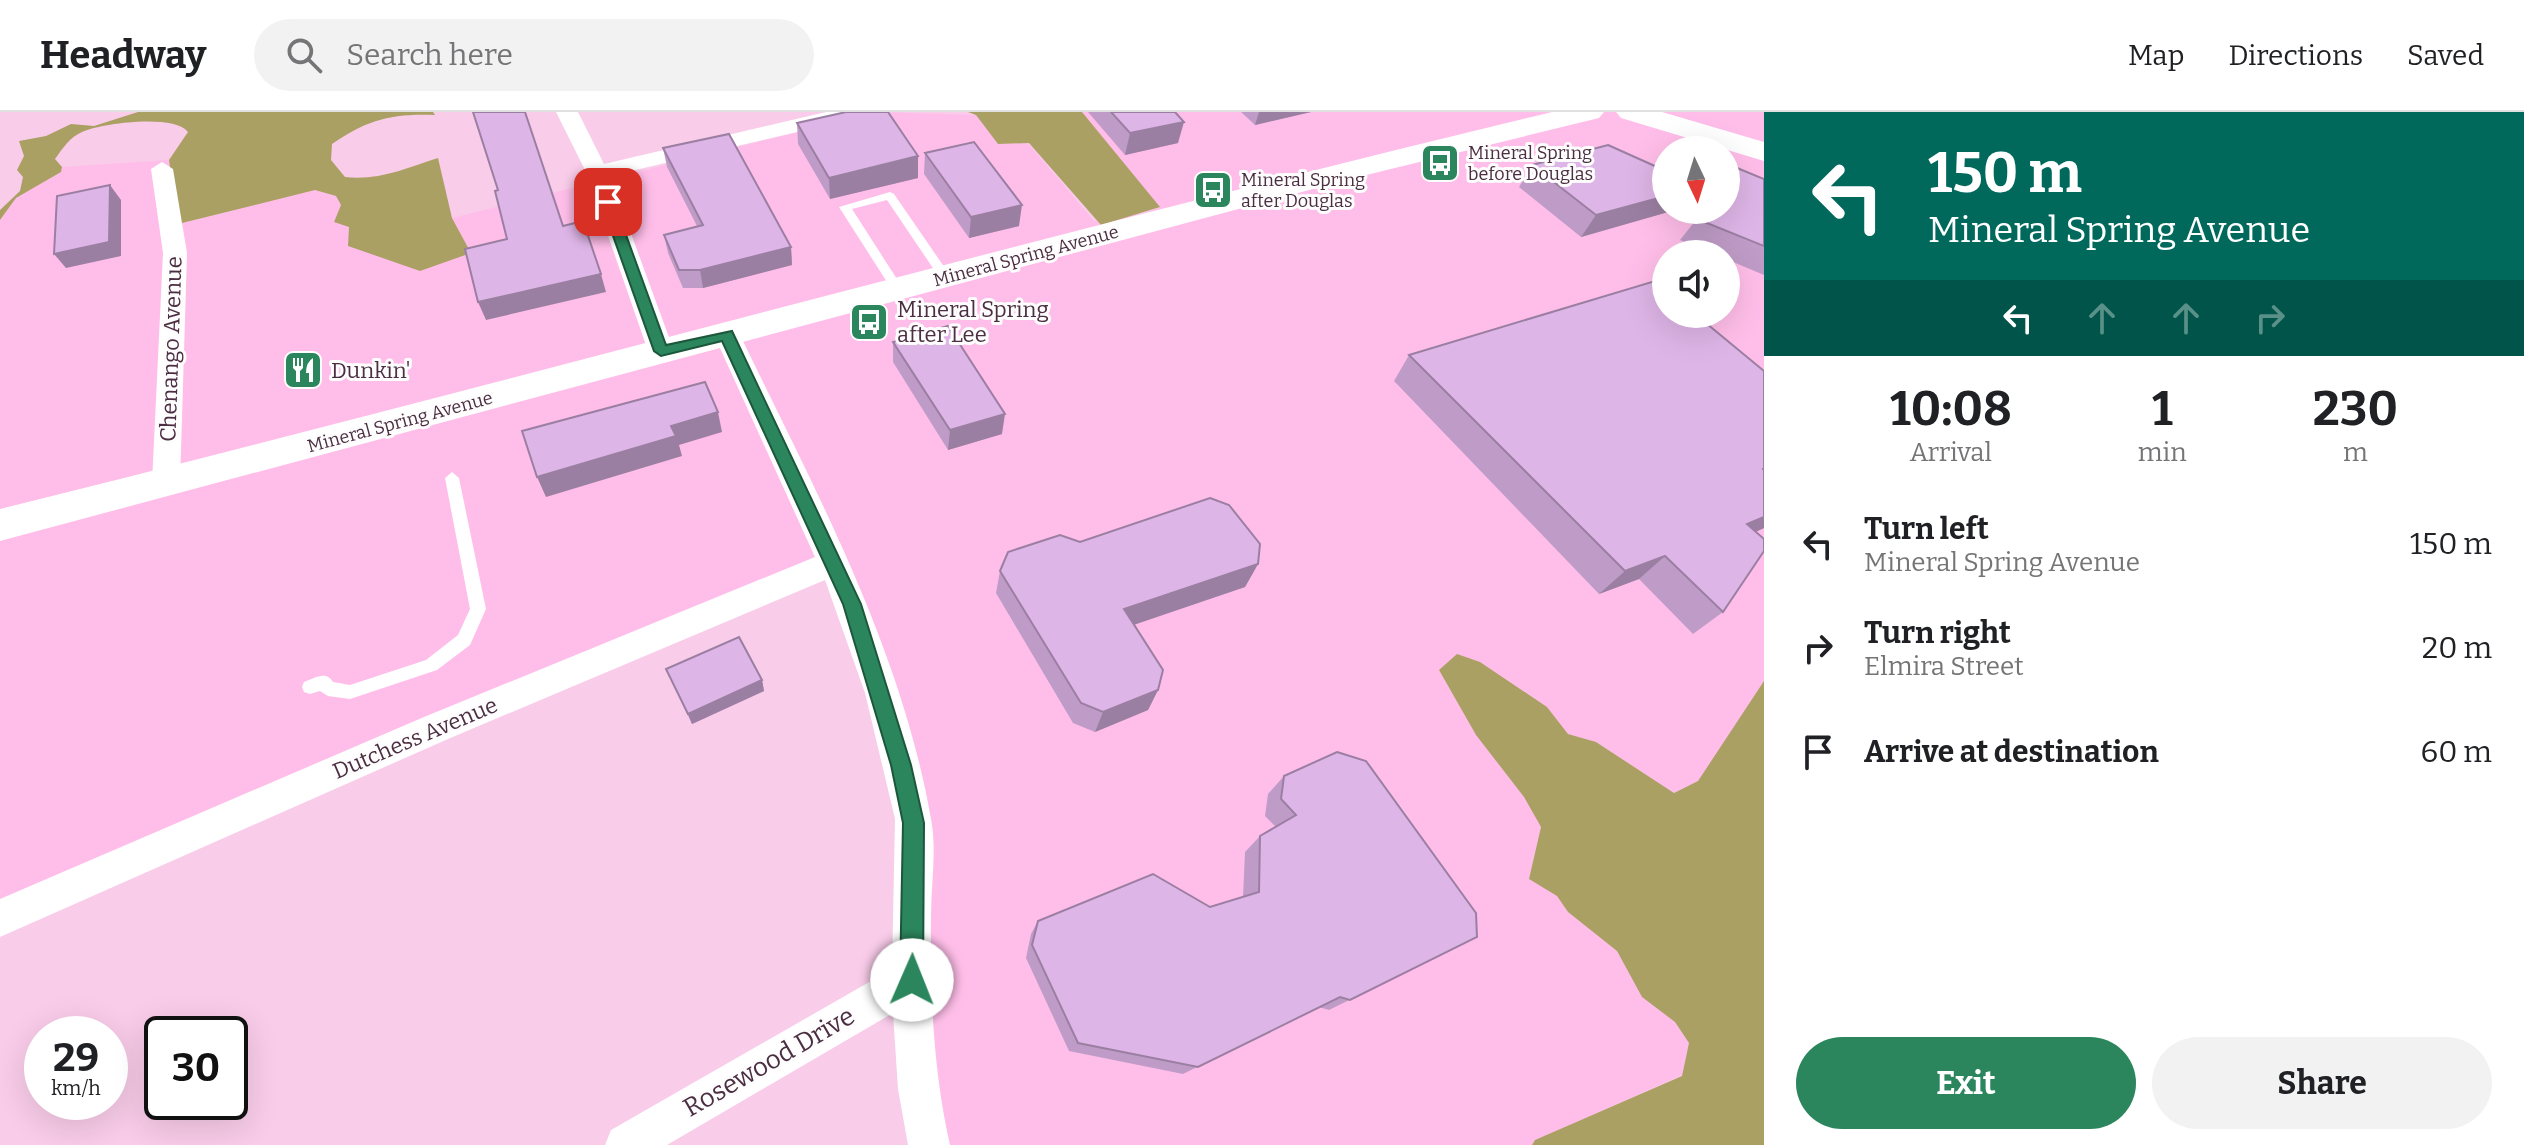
<!DOCTYPE html>
<style>
:root{--surface:#fff;--page:#f2f2f2;--text:#202124;--muted:#757577;--line:#e0e0e0;--accent:#2b865d}
body{margin:0;font-family:Bitter,serif;background:var(--page);color:var(--text);height:100vh;display:flex;flex-direction:column;font-size:30px;white-space:nowrap}
*{box-sizing:border-box;margin:0}
p{font-size:26px;color:var(--muted)}
.icon{flex:none;width:44px;height:44px;fill:none;stroke:currentColor;stroke-width:2;stroke-linecap:round;stroke-linejoin:round}
.map{position:relative;flex:1;overflow:hidden}
.panel{display:flex;flex-direction:column;background:var(--surface);width:760px}
.panel>*{flex:none}
.guide{background:#00695c;color:#fff;overflow:hidden}
.needle{width:52px;rotate:176deg}
.fabs{position:absolute;left:1652px;top:24px;display:grid;gap:16px}
.fabs a{display:grid;place-items:center;width:88px;height:88px;border-radius:50%;background:var(--surface);box-shadow:0 8px 32px #0002;font-size:40px}
.speed{position:absolute;left:24px;top:904px;display:flex;gap:16px;font-size:40px;font-weight:700;text-align:center}
.speed>*{display:grid;place-content:center;width:104px;height:104px;border-radius:50%;background:var(--surface);box-shadow:0 8px 32px #0002;line-height:1}
.speed small{font-size:20px;font-weight:400}
.speed .limit{border:4px solid #111;border-radius:12px;background:#fff;color:#111}
.pin{position:absolute;display:grid;place-items:center;width:68px;height:68px;color:#fff;margin:-34px;border-radius:16px;box-shadow:0 4px 12px #0006}
.me{position:absolute;width:88px;margin:-44px;rotate:1deg;stroke-linejoin:round;filter:drop-shadow(0 0 6px #0008)}
.turn{display:flex;align-items:center;gap:28px;height:168px;padding:0 32px;font-size:36px}
.turn .icon{width:104px;height:104px;stroke-width:2.5}
.turn b{display:block;font-size:56px;line-height:68px}
.lanes{display:flex;align-items:center;height:76px;padding:0 32px;background:#0003;justify-content:center;gap:40px;direction:ltr}
.lanes .off{opacity:.35}
.eta{display:flex;justify-content:space-evenly;align-items:center;height:136px;text-align:center}
.eta b{font-size:48px;font-weight:700;line-height:56px}
.button{display:flex;gap:16px;margin-top:auto;padding:16px 32px}
.button a{flex:1;height:92px;border-radius:48px;background:var(--accent);color:#fff;font-size:32px;font-weight:700;line-height:92px;text-align:center}
.button a+a{background:var(--page);color:var(--text)}
ul{padding:0;list-style:none}
li{display:flex;align-items:center;gap:24px;height:104px;padding:0 32px}
li div{flex:1}
li b{display:block;font-size:30px}
li em{font-style:normal}
header{display:flex;align-items:center;gap:48px;box-sizing:border-box;height:112px;padding:0 40px;background:var(--surface);border-bottom:2px solid var(--line)}
header strong{font-size:38px}
nav{display:flex;gap:44px;margin-inline-start:auto;font-size:28px}
.search{width:560px;height:72px;background:var(--page);display:flex;align-items:center;gap:20px;box-sizing:border-box;padding:0 28px;border-radius:44px;color:var(--muted);font-size:30px}
main{display:flex;flex:1;min-height:0}
.map>svg:first-child{display:block}
</style>
<header>
<strong>Headway</strong>
<div class="search"><svg class="icon" aria-label="search" viewBox="0 0 24 24"><circle cx="10" cy="10" r="6"/><path d="M15 15l6 6"/></svg>Search here</div>
<nav><a>Map</a><a>Directions</a><a>Saved</a></nav>
</header>
<main>
<div class="map">
<svg width="1764" height="1033" viewBox="0 0 1764 1033">
<rect width="100%" height="100%" fill="#f9cce9"/>
<path fill="#ffbee9" fill-rule="evenodd" d="M879,0L976,3L998,32L1028,31L1094,109L1145,101L1159,95L1082,0H1764V569L1698,669L1674,681L1596,630L1568,622L1546,595L1439,558L1476,623L1524,685L1541,715L1529,767L1557,784L1568,800L1617,839L1642,885L1675,910L1689,931L1682,963L1536,1028L1532,1033H942L919,792L844,459L0,789V108L16,86L61,60L62,55L169,48L178,112L315,78L336,84L341,93L471,141L452,106ZM1666,38H1726V98H1666ZM1666,142H1726V202H1666Z"/>
<g fill="#aba063">
<path d="M138,0H433L435,3C393,1 366,8 332,32L331,48L345,65C378,69 407,56 438,46L452,106L471,141L420,159L348,134L349,115L334,110L341,93L336,84L315,78L178,112L169,48L188,20C174,2 103,11 82,20C70,25 63,36 55,47L62,55L61,60L16,86L0,108V98L20,79L23,65L17,58L24,44L19,29L46,24L71,12L94,14Z"/>
<path d="M968,0H1082L1160,95L1101,113L1029,31L998,32L976,3Z"/>
<path d="M1457,542L1480,550L1547,595L1568,622L1596,630L1674,681L1698,669L1764,569V1033H1532L1535,1028L1682,964L1689,931L1675,910L1642,885L1617,839L1568,800L1557,784L1529,767L1541,715L1524,685L1476,623L1439,558Z"/>
</g>
<g fill="none" stroke-linecap="round" stroke-linejoin="round">
<g fill="#fff" fill-rule="evenodd">
<path d="M890,80L894,82L949,162V168H941L887,88L852,97L904,178L898,182L894,181L839,95Z"/>
<path d="M452,360L459,366L486,497L470,533L437,558L350,587L328,584L320,579L310,582L304,580L302,575L304,570C315,566 326,558 333,570L350,573L426,548L458,523L470,497L445,366Z"/>
</g>
<g fill="#fff" fill-rule="evenodd">
<path d="M556,0H578L604,52L826,0H864L861,5L610,64L674,239L670,245H652L648,239L586,60Z"/>
<path d="M162,50L173,57L187,141L180,371L176,379L166,382L156,379L152,371L163,141L151,57Z"/>
<path d="M727,214L736,217L740,223C815,378 901,535 931,707C937,739 931,772 931,804C930,881 933,958 950,1033H908L898,977L893,901L667,1033H605L611,1018L892,857L895,707L865,581L825,468L448,627L0,825V787L424,605L815,445L714,223L718,217Z"/>
</g>
<g fill="#fff" fill-rule="evenodd">
<path d="M1552,0H1604L1599,6L1354,66L0,429V397C518,268 1033,125 1552,0Z"/>
<path d="M1616,0H1662L1764,30V49L1621,6Z"/>
</g>
</g>
<g fill="#bf9cc7">
<path d="M1088,0H1175L1178,31L1125,43Z"/>
<path d="M1241,0H1311L1255,13Z"/>
<path d="M797,11L918,44V66L830,87L798,32Z"/>
<path d="M663,36L791,135L792,153L703,176H683L668,141L664,123L697,114L667,55Z"/>
<path d="M925,41L1019,114L969,126L924,62Z"/>
<path d="M1532,53L1666,98H1675L1581,125L1519,75Z"/>
<path d="M1764,67V163L1726,147V142H1713L1680,128L1704,98Z"/>
<path d="M893,230L1002,322L948,338L893,250Z"/>
<path d="M1409,243L1764,416L1756,420L1723,500L1693,522L1639,467L1599,482L1394,269Z"/>
<path d="M1080,430L1258,452L1245,475L1134,512L1158,578L1148,598L1095,620L1073,611L996,481L1000,459Z"/>
<path d="M666,557L762,568L764,579L692,612Z"/>
<path d="M1284,664L1477,825L1329,898L1319,895L1183,962L1069,939L1026,846L1031,822L1038,809L1210,795L1243,785L1245,740L1260,724L1276,715L1265,704L1268,682Z"/>
</g>
<g fill="#9b7fa2">
<path d="M1259,0H1311L1255,13Z"/>
<path d="M1184,10L1178,31L1125,43L1130,21Z"/>
<path d="M918,44V66L830,87L829,66Z"/>
<path d="M110,73L121,88V144L66,156L54,142Z"/>
<path d="M1666,84V98H1675L1581,125L1596,103Z"/>
<path d="M1022,93L1019,114L969,126L971,105Z"/>
<path d="M791,135L792,153L703,176L700,158Z"/>
<path d="M601,162L606,180L486,208L478,190Z"/>
<path d="M718,300L722,320L679,333L682,344L546,385L537,365L671,314Z"/>
<path d="M1005,302L1002,322L948,338L950,318Z"/>
<path d="M1764,405V416L1718,436L1747,412Z"/>
<path d="M1665,444L1639,467L1599,482L1625,459Z"/>
<path d="M1258,452L1245,475L1116,519L1124,497Z"/>
<path d="M762,568L764,579L692,612L688,602Z"/>
<path d="M1158,578L1148,598L1095,620L1103,600Z"/>
</g>
<g fill="#deb5e7" stroke="#9b7fa2" stroke-width="2">
<path d="M473,0H525L563,114L583,109L601,162L478,190L465,137L507,127L495,79L498,78Z"/>
<path d="M846,0H888L918,44L829,66L797,11Z"/>
<path d="M1111,0H1175L1184,10L1130,21Z"/>
<path d="M729,22L791,135L700,158H679L664,123L703,113L663,36Z"/>
<path d="M974,30L1022,93L971,105L925,41Z"/>
<path d="M1608,33L1666,59V84L1596,103L1532,53Z"/>
<path d="M1737,56L1764,67V134L1697,107L1704,98H1726V71Z"/>
<path d="M110,73L109,130L54,142L57,84Z"/>
<path d="M1655,169L1666,178V202H1695L1764,259V356L1763,357L1764,358V405L1747,412L1764,427V439L1723,500L1665,444L1625,459L1409,243Z"/>
<path d="M948,214L1005,302L950,318L893,230Z"/>
<path d="M705,270L718,300L671,314L676,324L537,365L522,319Z"/>
<path d="M1210,386L1229,393L1260,432L1258,452L1124,497L1163,558L1158,578L1103,600L1081,591L1000,459L1008,440L1060,423L1080,430Z"/>
<path d="M739,525L762,568L688,602L666,557Z"/>
<path d="M1337,640L1366,649L1476,801L1477,825L1350,888L1340,885L1198,955L1078,931L1032,833L1038,809L1153,762L1210,795L1259,780L1260,724L1296,703L1281,687L1284,664Z"/>
</g>
<path fill="#2b865d" stroke="#1c573c" stroke-width="2" d="M608,86L614,90L666,233L732,219L861,492L911,653L924,711L923,868L920,876L912,879L904,876L900,868L903,711L891,653L843,492L722,229L661,244L654,239L601,90Z"/>
<defs>
<g id="bus-square" transform="scale(2)"><rect x="-9" y="-9" width="18" height="18" rx="4" fill="#2b865d" stroke="#fdfdfd"/><path d="M-5-6H5V4H4V6H2V4H-2V6H-4V4H-5ZM-3.5-4V0h7V-4ZM-3.5 1.2v1.5H-2V1.2ZM2 1.2v1.5H3.5V1.2Z" fill="#fff"/></g>
<g id="restaurant-square" transform="scale(2)"><rect x="-9" y="-9" width="18" height="18" rx="4" fill="#2b865d" stroke="#fdfdfd"/><path d="M-5-6h1v4h1v-4h1v4h1v-4h1v5L-1.5 .5V6h-2V.5L-5-1ZM5-6V6H3V1.5H1.5Q1.5-4 5-6Z" fill="#fff"/></g>
</defs>
<g fill-rule="evenodd">
<use href="#bus-square" x="1440" y="51"/>
<use href="#bus-square" x="1213" y="78"/>
<use href="#bus-square" x="869" y="210"/>
<use href="#restaurant-square" x="303" y="258"/>
</g>
<g text-anchor="middle" dominant-baseline="central" stroke-width="6" stroke-linejoin="round" paint-order="stroke">
<g font-size="18" fill="#4c2e42" stroke="#fdfdfd" text-anchor="start">
<text x="1468" y="41">Mineral Spring<tspan x="1468" dy="21">before Douglas</tspan></text>
<text x="1241" y="68">Mineral Spring<tspan x="1241" dy="21">after Douglas</tspan></text>
</g>
<g font-size="18" fill="#4c2e42" stroke="#fdfdfd">
<text transform="translate(1026 144) rotate(-15)">Mineral Spring Avenue</text>
<text transform="translate(400 310) rotate(-15)">Mineral Spring Avenue</text>
</g>
<g font-size="22" fill="#4c2e42" stroke="#fdfdfd" text-anchor="start">
<text x="897" y="197">Mineral Spring<tspan x="897" dy="25">after Lee</tspan></text>
<text x="331" y="258">Dunkin'</text>
</g>
<g font-size="22" fill="#4c2e42" stroke="#fdfdfd">
<text transform="translate(171 237) rotate(-88)">Chenango Avenue</text>
<text transform="translate(415 626) rotate(-23)">Dutchess Avenue</text>
</g>
<g font-size="26" fill="#4c2e42" stroke="#fdfdfd">
<text transform="translate(769 950) rotate(-30)">Rosewood Drive</text>
</g>
</g>
</svg>
<div class="fabs">
<a><svg class="needle" viewBox="-14 -14 28 28"><path d="M0-13l5 13h-10z" fill="#e53935"/><path d="M0 13l5-13h-10z" fill="#757577"/></svg></a>
<a><svg class="icon" aria-label="sound" viewBox="0 0 24 24"><path d="M4 9h4l5-4v14l-5-4H4zM17 9q2 3 0 6"/></svg></a>
</div>
<div class="speed"><div>29<small>km/h</small></div><div class="limit">30</div></div>
<div class="pin" style="left:608px;top:90px;background:#d93025"><svg class="icon" aria-label="arrive" viewBox="0 0 24 24"><path d="M6 21V4h12l-3 4 3 4H6"/></svg></div>
<svg class="me" style="left:912px;top:868px" viewBox="-20 -20 40 40"><circle r="19" fill="#fff"/><path d="M0-13L10 11 0 6-10 11z" fill="#2b865d"/></svg>
</div>
<section class="panel">
<div class="guide">
<div class="turn"><svg class="icon" aria-label="left" viewBox="0 0 24 24"><path d="M17 20v-9H6M10 6l-5 5 5 5"/></svg><div><b>150 m</b>Mineral Spring Avenue</div></div>
<div class="lanes"><svg class="icon" aria-label="left" viewBox="0 0 24 24"><path d="M17 20v-9H6M10 6l-5 5 5 5"/></svg><svg class="icon off" aria-label="ahead" viewBox="0 0 24 24"><path d="M12 20V5M6 11l6-6 6 6"/></svg><svg class="icon off" aria-label="ahead" viewBox="0 0 24 24"><path d="M12 20V5M6 11l6-6 6 6"/></svg><svg class="icon off" aria-label="right" viewBox="0 0 24 24"><path d="M7 20v-9h11M14 6l5 5-5 5"/></svg></div>
</div>
<div class="eta">
<div><b>10:08</b><p>Arrival</p></div>
<div><b>1</b><p>min</p></div>
<div><b>230</b><p>m</p></div>
</div>
<ul>
<li><svg class="icon" aria-label="left" viewBox="0 0 24 24"><path d="M17 20v-9H6M10 6l-5 5 5 5"/></svg><div><b>Turn left</b><p>Mineral Spring Avenue</p></div><em>150 m</em></li>
<li><svg class="icon" aria-label="right" viewBox="0 0 24 24"><path d="M7 20v-9h11M14 6l5 5-5 5"/></svg><div><b>Turn right</b><p>Elmira Street</p></div><em>20 m</em></li>
<li><svg class="icon" aria-label="arrive" viewBox="0 0 24 24"><path d="M6 21V4h12l-3 4 3 4H6"/></svg><div><b>Arrive at destination</b></div><em>60 m</em></li>
</ul>
<div class="button"><a>Exit</a><a>Share</a></div>
</section>
</main>
